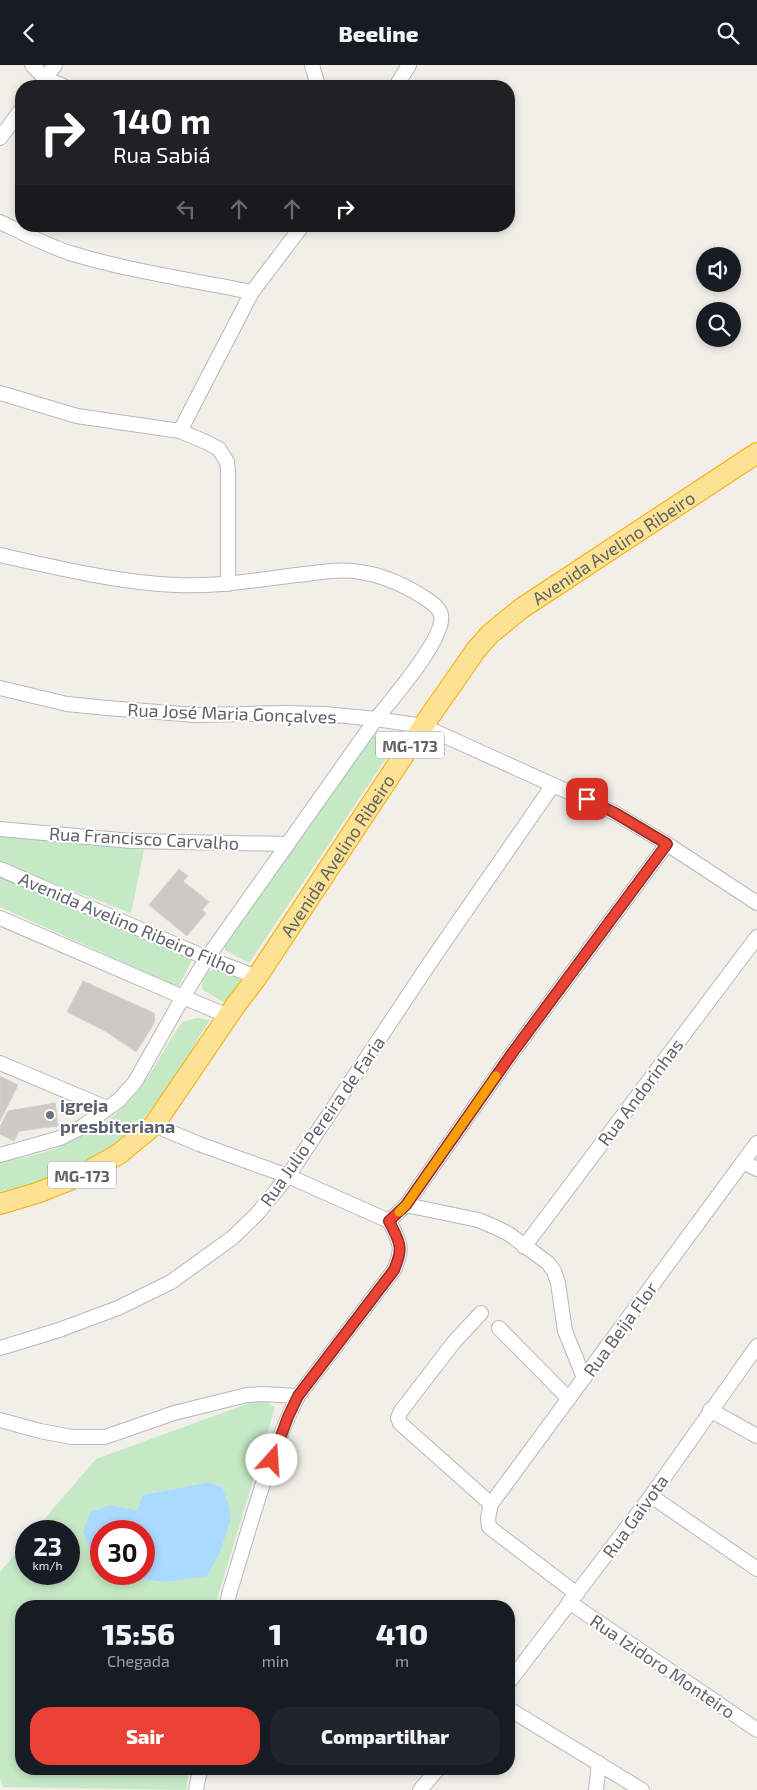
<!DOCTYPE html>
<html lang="pt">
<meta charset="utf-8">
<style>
:root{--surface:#171b24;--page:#20242c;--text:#f1f3f6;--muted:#9ea1a6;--accent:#ea4335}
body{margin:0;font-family:"Exo 2",sans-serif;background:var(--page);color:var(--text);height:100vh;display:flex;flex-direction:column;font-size:19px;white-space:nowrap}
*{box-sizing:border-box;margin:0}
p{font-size:16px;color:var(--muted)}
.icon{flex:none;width:28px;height:28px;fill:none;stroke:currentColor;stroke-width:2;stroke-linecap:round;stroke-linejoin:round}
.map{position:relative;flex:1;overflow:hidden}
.details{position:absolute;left:15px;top:1535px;width:500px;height:175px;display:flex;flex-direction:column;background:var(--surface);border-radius:20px;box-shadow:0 2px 8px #0003}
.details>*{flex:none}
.hud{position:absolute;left:15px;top:15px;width:500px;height:152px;border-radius:20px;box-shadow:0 2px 8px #0003;background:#202124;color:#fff;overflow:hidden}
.tools{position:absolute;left:696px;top:182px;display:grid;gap:10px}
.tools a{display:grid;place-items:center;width:45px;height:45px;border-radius:50%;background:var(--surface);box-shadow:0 2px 8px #0003;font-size:25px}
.speed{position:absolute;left:15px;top:1455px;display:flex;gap:10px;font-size:25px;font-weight:700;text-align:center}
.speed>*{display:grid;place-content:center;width:65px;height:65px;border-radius:50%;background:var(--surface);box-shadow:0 2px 8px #0003;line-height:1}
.speed small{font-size:12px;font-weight:400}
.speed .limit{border:8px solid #d22;background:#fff;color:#111}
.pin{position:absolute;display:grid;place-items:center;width:42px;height:42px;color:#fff;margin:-21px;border-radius:10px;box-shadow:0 2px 8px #0006}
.me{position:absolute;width:55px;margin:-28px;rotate:19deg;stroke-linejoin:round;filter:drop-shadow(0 0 4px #0008)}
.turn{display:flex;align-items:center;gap:18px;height:105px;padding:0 15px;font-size:22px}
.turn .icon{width:65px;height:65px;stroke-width:2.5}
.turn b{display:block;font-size:35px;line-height:42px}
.lanes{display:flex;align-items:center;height:48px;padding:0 15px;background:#0003;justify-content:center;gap:25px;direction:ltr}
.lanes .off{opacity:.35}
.eta{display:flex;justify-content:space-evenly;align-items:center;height:85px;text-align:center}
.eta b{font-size:30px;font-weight:800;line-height:35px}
.primary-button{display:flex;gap:10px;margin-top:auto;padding:10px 15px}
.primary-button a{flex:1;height:58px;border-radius:20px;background:var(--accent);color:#fff;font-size:20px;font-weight:800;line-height:58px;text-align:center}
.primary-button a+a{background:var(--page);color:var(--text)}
header{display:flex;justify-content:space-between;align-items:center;height:65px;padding:0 15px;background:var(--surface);font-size:22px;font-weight:800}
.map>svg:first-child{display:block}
</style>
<header><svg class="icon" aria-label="back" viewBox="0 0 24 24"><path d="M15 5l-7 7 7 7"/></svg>Beeline<svg class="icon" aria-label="search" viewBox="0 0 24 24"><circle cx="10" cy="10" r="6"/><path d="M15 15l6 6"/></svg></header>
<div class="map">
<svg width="757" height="1725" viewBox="0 0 757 1725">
<rect width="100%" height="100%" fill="#f1efe8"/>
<g fill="#c5e8c5" fill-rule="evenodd">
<path d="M394,667L403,668L249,898L225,885L224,880L369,673L384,668Z"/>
<path d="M0,771L144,785L131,848L0,798Z"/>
<path d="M0,811L193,893L178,922L0,842Z"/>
<path d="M216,904L241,914L225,938L203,925C200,914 205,906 216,904Z"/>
<path d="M197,953L210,955C193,981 178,1010 159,1035C131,1072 88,1101 44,1115C30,1120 15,1123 0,1127V1098C19,1093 40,1090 59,1082C90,1070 121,1049 141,1022C156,1001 168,978 182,957Z"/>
<path d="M261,1334L275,1342L215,1541H21V1704H189L186,1725L3,1722L0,1713V1507L26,1476V1509H69V1466H34L96,1394ZM209,1417L223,1422L165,1517L117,1511L116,1509H101V1495L96,1496L90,1447L110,1440L137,1445L143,1430Z"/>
</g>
<path fill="#aadaff" d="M209,1417L222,1422L228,1438L231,1453L220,1487L207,1511L165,1517L116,1511V1509H144V1466H101V1495L96,1496L83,1467L90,1447L110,1440L137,1445L143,1430Z"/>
<g fill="#cccac5" stroke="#d6d1c6">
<path d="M179,804L188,811L183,816L209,837L202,845L206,848L187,871L149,840Z"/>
<path d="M83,916L154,948L155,955L152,962L136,987L107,967L67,947Z"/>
<path d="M0,1011L18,1020L0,1056Z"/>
<path d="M55,1038L58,1061L19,1066L14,1076L0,1069V1062L8,1046Z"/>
</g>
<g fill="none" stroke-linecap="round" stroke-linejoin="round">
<g stroke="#b5b8bc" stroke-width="16">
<g id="minor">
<path d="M32,0L46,14L63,21"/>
<path d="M312,0L318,21"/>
<path d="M40,21L55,0"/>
<path d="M396,21L409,0"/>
<path d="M0,73L21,45"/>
<path d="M0,157C23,168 46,180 70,188C129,206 192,215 252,227"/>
<path d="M0,328L77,351L180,366L208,378L219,384L227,397L228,405V519"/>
<path d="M180,366L252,227L302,161"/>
<path d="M0,490C58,503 116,517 175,520C216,522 256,515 296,510C317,508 340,503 360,507C382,510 402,519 420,530C428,535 439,541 441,550C446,573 391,635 376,654L423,661L615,748L667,779L757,838"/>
<path d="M0,623L67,639L107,643L196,650L285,648L325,649L376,654L207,893L183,932L0,853"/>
<path d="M0,764L131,776L288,779"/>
<path d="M0,804L207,893L257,912"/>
<path d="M0,998L107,1043"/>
<path d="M154,1060L199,1079L288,1111L389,1156"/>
<path d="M0,1090L60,1073L82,1062L119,1035L135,1017L183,932L228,951"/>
<path d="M743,1097L757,1104"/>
<path d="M406,1140L478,1155L495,1162L509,1169L548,1198L554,1206L558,1218L565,1266L584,1313"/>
<path d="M389,1156L406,1140L513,987L667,779"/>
<path d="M524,1182L757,872"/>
<path d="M481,1248L454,1277L401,1346L398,1353L400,1358L491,1439"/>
<path d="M499,1263L569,1334"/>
<path d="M0,1283L59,1265L118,1243L171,1217L232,1173L257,1149L288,1111L429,899L553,720"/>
<path d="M710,1345L757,1371"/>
<path d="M0,1355L40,1366L72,1372H105L174,1348L247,1330L262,1329L298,1331"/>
<path d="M651,1431L757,1504"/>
<path d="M577,1529L489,1462L488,1453L491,1439L757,1078"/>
<path d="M569,1537L757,1665"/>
<path d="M227,1541L229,1529C250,1463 267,1393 298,1331L394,1205C404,1182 400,1178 389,1156"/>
<path d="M509,1617L651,1431L757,1281"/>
<path d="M509,1644L642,1725"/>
<path d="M196,1725L200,1704"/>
<path d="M420,1725L438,1704"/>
<path d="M596,1725L599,1698"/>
</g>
</g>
<g stroke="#f9ab00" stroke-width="22">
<g id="highway">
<path id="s1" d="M0,1139L37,1128L80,1111L119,1089L154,1060L235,941L257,912L423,661L476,585L490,569L522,543L757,388"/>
</g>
</g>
<use href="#minor" stroke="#fff" stroke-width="14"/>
<use href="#highway" stroke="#fde293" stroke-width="20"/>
</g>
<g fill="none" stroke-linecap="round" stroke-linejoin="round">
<g stroke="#982c22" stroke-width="12">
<path id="route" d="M272,1395L288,1352L298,1331L394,1205C404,1182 400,1178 389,1156L406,1140L513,987L667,779L615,748L587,734"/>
</g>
<use href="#route" stroke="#ea4335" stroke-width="9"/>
<path stroke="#f59e0b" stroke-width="9" d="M399,1147L406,1140L496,1011"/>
</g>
<circle fill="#6b7280" stroke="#fff" stroke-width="2" cx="50" cy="1050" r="5"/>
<g text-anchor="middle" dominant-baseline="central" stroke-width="4" stroke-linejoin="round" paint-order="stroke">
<g fill="#fff" stroke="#8f9295" stroke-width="1">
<rect x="376" y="666.5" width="68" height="27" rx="4"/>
<rect x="48" y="1096.5" width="68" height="27" rx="4"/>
</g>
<g font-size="16" font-weight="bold" fill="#5f6368">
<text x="410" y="680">MG-173</text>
<text x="82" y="1110">MG-173</text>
</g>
<g font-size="18" fill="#5f6368" stroke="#fff">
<text stroke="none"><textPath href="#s1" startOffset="921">Avenida Avelino Ribeiro</textPath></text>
<text transform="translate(232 648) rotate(2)">Rua José Maria Gonçalves</text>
<text transform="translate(144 773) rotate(3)">Rua Francisco Carvalho</text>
<text stroke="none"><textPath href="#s1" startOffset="501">Avenida Avelino Ribeiro</textPath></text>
<text transform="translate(128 858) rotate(23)">Avenida Avelino Ribeiro Filho</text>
<text transform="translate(640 1027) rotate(-53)">Rua Andorinhas</text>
<text transform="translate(322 1056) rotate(-55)">Rua Julio Pereira de Faria</text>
<text transform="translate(620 1264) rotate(-54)">Rua Beija Flor</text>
<text transform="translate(635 1451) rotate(-54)">Rua Gaivota</text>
<text transform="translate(663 1601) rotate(34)">Rua Izidoro Monteiro</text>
</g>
<g font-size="18" font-weight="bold" fill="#5b616d" stroke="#fff" text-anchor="start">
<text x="60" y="1040">igreja<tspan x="60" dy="21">presbiteriana</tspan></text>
</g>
</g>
</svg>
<div class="tools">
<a><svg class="icon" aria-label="sound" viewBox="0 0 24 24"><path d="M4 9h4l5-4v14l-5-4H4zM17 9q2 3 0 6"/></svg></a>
<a><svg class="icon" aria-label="search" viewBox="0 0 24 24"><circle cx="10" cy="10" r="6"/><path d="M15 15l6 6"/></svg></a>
</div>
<div class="speed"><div>23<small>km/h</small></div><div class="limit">30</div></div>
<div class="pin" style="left:587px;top:734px;background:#d93025"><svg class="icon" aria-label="arrive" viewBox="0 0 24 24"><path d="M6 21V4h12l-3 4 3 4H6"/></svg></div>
<svg class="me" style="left:272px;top:1395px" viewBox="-20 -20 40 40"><circle r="19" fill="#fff"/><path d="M0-13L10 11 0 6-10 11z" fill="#ea4335"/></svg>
<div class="hud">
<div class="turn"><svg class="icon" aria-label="right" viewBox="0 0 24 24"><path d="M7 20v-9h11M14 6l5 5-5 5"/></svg><div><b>140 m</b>Rua Sabiá</div></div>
<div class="lanes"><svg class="icon off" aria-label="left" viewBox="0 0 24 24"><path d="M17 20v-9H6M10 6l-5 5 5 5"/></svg><svg class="icon off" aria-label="ahead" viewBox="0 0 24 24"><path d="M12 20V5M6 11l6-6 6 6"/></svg><svg class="icon off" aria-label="ahead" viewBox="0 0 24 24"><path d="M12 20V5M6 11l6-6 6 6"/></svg><svg class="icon" aria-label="right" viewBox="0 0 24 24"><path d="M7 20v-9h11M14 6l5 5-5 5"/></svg></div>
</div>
<section class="details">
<div class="eta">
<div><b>15:56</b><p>Chegada</p></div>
<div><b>1</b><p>min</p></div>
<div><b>410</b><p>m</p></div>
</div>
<div class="primary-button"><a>Sair</a><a>Compartilhar</a></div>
</section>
</div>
